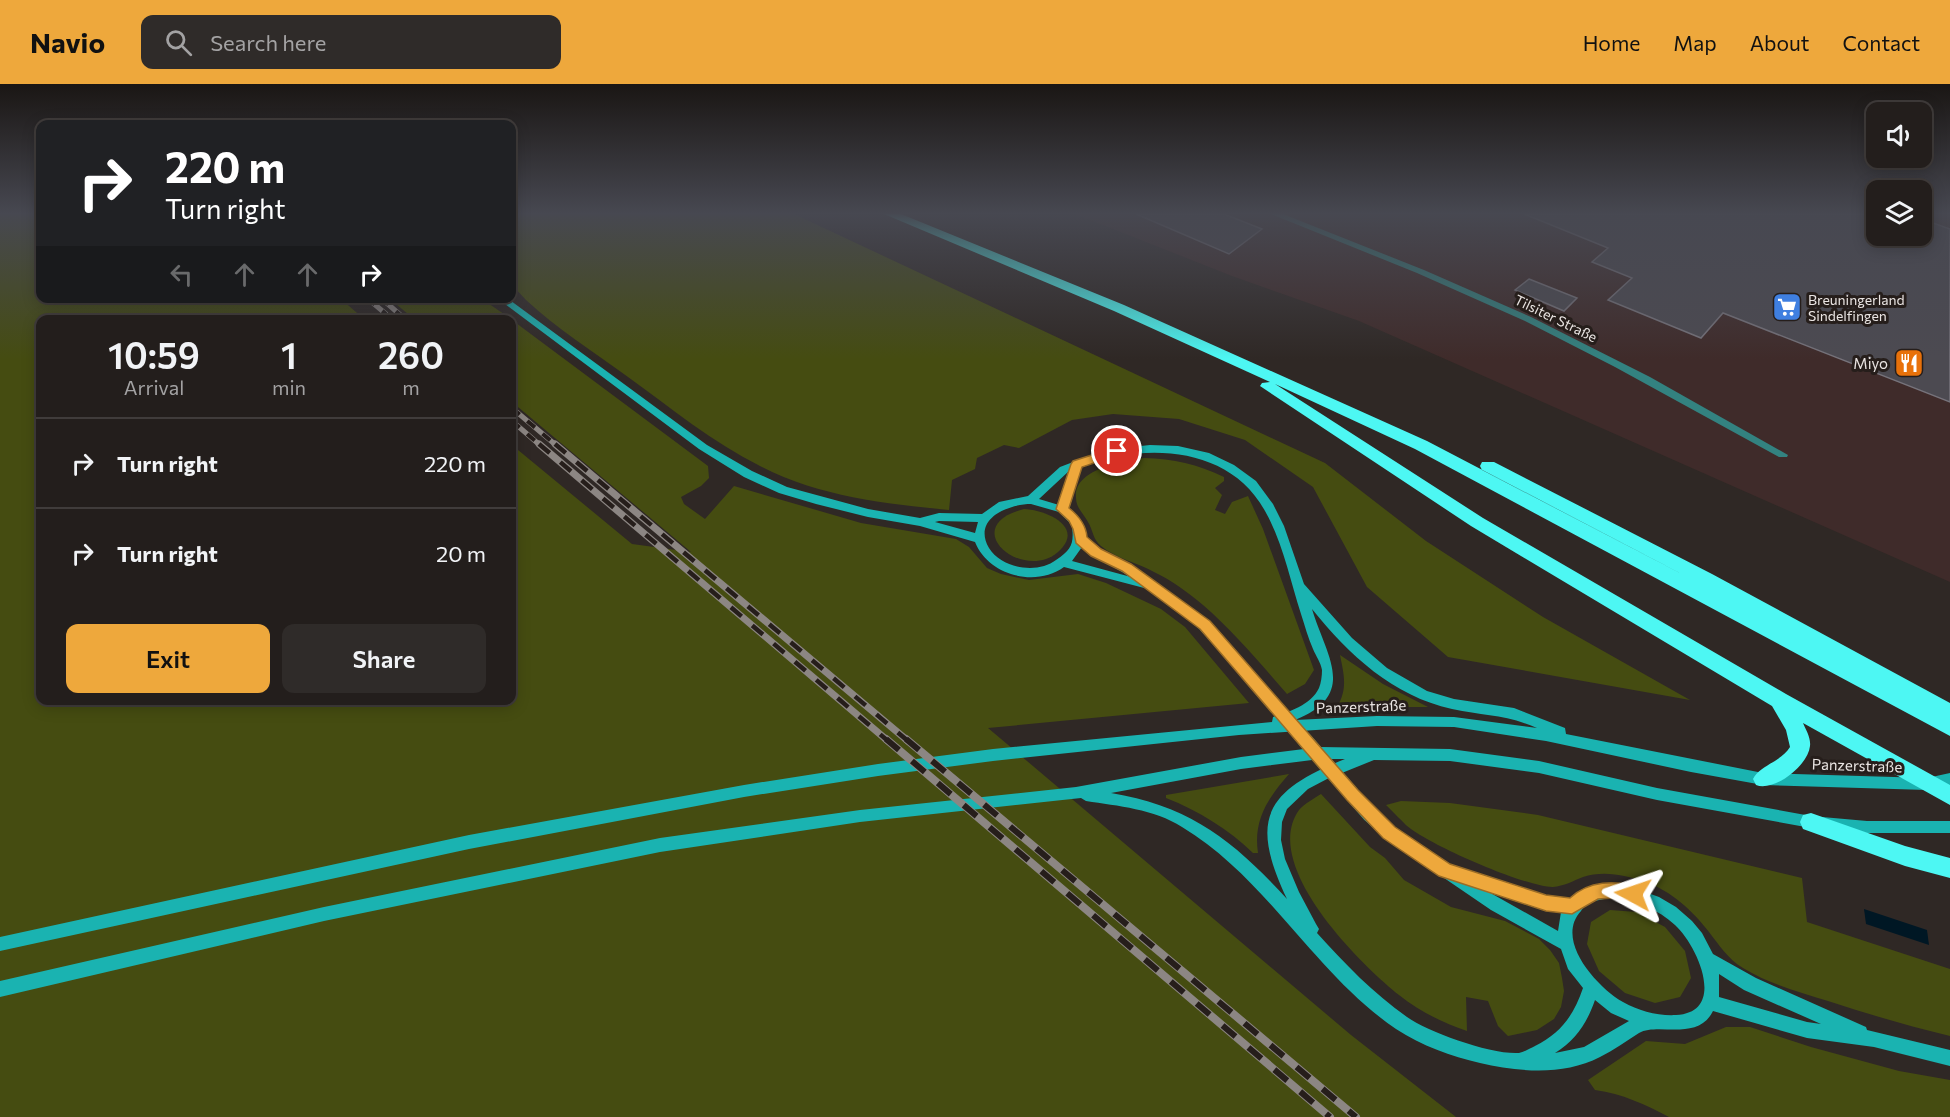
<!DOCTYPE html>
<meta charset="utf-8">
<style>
:root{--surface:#231e1c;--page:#2f2b29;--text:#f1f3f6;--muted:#a3a2a3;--line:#403c3b;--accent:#eea83c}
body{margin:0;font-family:Commissioner,sans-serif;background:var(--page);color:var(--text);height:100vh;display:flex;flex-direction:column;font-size:22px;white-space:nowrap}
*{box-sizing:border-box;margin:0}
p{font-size:20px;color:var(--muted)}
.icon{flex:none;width:33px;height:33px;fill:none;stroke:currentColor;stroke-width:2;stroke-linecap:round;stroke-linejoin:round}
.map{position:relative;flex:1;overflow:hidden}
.side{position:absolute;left:36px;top:231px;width:480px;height:390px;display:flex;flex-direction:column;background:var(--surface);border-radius:12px;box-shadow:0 3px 15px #0003,0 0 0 2px var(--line)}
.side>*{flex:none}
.guide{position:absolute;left:36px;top:36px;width:480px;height:183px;border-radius:12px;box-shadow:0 3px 15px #0003,0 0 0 2px var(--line);background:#202124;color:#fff;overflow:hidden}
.tools{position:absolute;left:1866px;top:18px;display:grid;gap:12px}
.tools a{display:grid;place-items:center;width:66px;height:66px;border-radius:12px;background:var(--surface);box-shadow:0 3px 15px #0003,0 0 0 2px var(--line);font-size:30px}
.pin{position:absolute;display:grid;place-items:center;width:51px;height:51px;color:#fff;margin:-26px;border:3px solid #fff;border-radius:50%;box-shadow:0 2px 6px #0007}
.me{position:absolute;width:66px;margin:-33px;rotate:275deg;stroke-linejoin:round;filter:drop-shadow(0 0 4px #0008)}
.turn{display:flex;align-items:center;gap:21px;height:126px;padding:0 30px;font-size:27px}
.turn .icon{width:78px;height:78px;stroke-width:2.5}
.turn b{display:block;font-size:42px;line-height:51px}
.lanes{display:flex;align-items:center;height:57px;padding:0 30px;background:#0003;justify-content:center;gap:30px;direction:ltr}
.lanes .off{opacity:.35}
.eta{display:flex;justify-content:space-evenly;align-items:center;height:102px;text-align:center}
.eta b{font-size:36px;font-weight:600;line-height:42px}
.cta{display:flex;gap:12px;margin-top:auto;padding:12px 30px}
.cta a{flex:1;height:69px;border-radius:12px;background:var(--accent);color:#111;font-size:24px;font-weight:600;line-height:69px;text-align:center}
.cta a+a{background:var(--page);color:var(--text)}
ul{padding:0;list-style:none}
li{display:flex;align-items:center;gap:18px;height:90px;padding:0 30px;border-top:2px solid var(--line)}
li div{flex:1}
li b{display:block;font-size:22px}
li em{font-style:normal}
header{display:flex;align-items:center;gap:36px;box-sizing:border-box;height:84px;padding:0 30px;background:var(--accent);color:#111}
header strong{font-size:28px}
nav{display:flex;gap:33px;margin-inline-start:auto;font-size:21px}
.search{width:420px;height:54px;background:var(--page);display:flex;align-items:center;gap:15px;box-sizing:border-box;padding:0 21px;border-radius:12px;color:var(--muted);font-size:22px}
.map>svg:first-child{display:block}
</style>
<header>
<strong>Navio</strong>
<div class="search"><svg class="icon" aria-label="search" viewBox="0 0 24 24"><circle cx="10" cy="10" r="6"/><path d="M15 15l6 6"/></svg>Search here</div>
<nav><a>Home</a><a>Map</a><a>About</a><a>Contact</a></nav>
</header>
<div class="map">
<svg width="1950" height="1033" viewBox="0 0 1950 1033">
<rect width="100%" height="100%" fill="#2f2825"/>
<path fill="#3f2b2a" d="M1075,130H1876V152H1922V130H1950V498L1359,237L1232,192Z"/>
<g fill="#454c11">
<path d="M0,130H40V214L341,215L364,235L40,236V616H512V361L632,460L691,468L512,318V236L708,382L709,394L701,402L681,413L684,420L705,435L734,402L861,439L956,455L969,463L987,484L1001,490L1029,496L1078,490L1106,499L1161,525L1185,543L1249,619L988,644L1351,951L1456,1033H0Z"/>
<path d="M512,130H794L1325,379L1426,457L1543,533L1690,616L1448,573L1367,503L1313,403L1245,356L1179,335L1113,330L1072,336L1019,364L1004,361L977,374L975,385L952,396L949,426C885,420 817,412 760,382C712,358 671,324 628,293C594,268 557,245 526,216L512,201Z"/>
<path d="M390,215H482L511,235H414Z"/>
<path d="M1144,374C1174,375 1197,380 1224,393V397L1215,404L1222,411L1215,426L1225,430L1232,418L1248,412L1263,445L1314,586L1305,600L1287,610C1260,579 1234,548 1203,521C1189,509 1171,496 1154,488C1138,479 1115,474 1101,462C1093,456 1093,446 1088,438C1084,430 1076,424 1076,414C1073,385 1124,377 1144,374Z"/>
<path d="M1024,425C1046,426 1086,443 1058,468C1022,499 956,442 1024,425Z"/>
<path d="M1340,571L1383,600L1428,623H1337C1348,605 1344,591 1340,571Z"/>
<path d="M1289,690C1268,714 1253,736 1258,769H1253C1228,745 1199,727 1166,714V711Z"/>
<path d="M1321,710L1370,763L1385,774L1404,796L1451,823L1505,837L1539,855L1550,866L1559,879L1562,894L1564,907L1561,923L1554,935L1537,946L1508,952L1498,942L1488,917L1466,913L1467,947C1443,939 1419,927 1399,911C1360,880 1260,781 1299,726C1304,720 1315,714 1321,710Z"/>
<path d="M1401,717L1450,719L1538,731L1802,794L1807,838L1950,885V952C1908,942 1868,930 1828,917C1799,908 1769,900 1743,884C1728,875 1719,861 1709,848C1693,827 1671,807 1646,798C1626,791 1603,786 1583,793C1573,797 1564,802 1553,803C1528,804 1421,758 1404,739C1400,735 1392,727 1386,721Z"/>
<path d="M1610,826L1637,828L1665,843L1685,867L1691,894L1680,913L1655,919L1625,909L1599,887L1587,860L1591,838Z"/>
<path d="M1726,943H1750L1811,963L1899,987L1950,996V1033H1669C1644,1020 1623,1010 1595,1006L1588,996L1646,957L1685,960Z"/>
</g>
<path fill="#001724" d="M1864,825L1927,846L1929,861L1866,840Z"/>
<g fill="#4c4a51" stroke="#76737b" stroke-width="1.5">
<path d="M1136,130H1224L1262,145L1229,170Z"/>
<path d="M1524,130H1876V152H1922V135L1950,145V318L1723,229L1701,254L1608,216L1632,194L1592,178L1608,164Z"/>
<path d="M1529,195L1577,214L1564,227L1515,206Z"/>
</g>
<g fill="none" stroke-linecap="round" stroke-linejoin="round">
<path fill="#338280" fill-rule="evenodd" d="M1271,130H1283L1424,186L1531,233L1650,293L1788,371L1787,373H1779L1615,283L1525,237L1417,189Z"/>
<g fill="#1ab3b1" fill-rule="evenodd">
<path d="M497,214H507L707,361L752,387L787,403L868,425L920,434L939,429L982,430L999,418L1028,412L1060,383L1094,370L1122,364L1150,361L1178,362L1209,369L1234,381L1256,397L1273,420L1284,442L1304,500L1352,554L1387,584L1427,607L1454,615L1514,624L1565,644L1566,650L1763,689L1927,694L1950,689V701L1927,706L1763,701L1691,688L1546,657L1454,643L1377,642L1239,651L993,677L878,692L744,713L469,765L0,867V853L469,751L744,701L878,680L993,665L1272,638L1273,633C1289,628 1311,621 1319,604C1321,599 1322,592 1322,586C1321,579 1316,572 1313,565C1308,554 1305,542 1301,530C1290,496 1283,459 1265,427C1229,361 1144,359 1082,382L1069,425L1083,440L1085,453L1100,465L1130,480L1198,529L1237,569L1239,573L1237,577H1229L1190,535L1148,505L1064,483C1035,504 988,491 975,458L920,442L868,433L816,420L779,409L744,393L699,365ZM1069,387L1059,421L1039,415ZM1031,420L1059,428L1072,441C1074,460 1072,465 1056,476C1038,490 1002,485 989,464C972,435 1008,420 1031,420ZM939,437L978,438L975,449L935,438ZM1082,463L1092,471L1131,493L1072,477ZM1312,525C1349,571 1393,612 1452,625C1484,632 1505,630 1537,644L1454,633L1377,632L1295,636C1359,610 1326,572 1312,525Z"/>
<path d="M1320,663L1450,665L1539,677L1657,704L1811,732L1867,737H1950V749H1867L1811,744L1657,716L1539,689L1450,677L1374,676L1327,695L1308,705L1287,725L1282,738L1281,756L1285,775L1299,808L1316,840L1319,845L1317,849C1345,880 1373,909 1407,933C1428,948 1492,971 1519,969C1524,968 1531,964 1535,962C1561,949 1574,931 1583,904L1568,885L1561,865L1491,826L1384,753L1382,748L1384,743L1389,742L1457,786L1461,784L1546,812L1572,815L1582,807L1614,799L1634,804L1659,813L1676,823L1692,837L1702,849L1713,870L1756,894L1866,943L1867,946L1950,966V982L1874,963L1807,954L1713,927C1698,958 1658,938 1639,949C1626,957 1614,966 1600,973C1563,992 1520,988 1480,979C1451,972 1422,962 1396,945C1314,889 1268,795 1182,743C1154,725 1118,722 1086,717L1081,714L860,738L660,768L324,837L0,913V897L324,823L660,754L860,726L1076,703L1241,673ZM1320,675H1345C1265,707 1249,735 1287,815C1234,757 1190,722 1111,709L1241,685ZM1487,807L1546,826L1561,828L1558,847ZM1614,813C1637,818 1658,825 1675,841C1697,861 1728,928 1676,931C1658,932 1639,927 1623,918C1597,903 1554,856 1581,827C1582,825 1586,821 1587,820C1595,816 1606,815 1614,813ZM1719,890L1744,906L1821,940L1807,938L1719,913ZM1595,916L1611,929L1629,937L1584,963L1555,969C1576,956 1587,939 1595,916Z"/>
</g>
<g fill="#4df7f3" fill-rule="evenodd">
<path d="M884,130H901L1124,221L1427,357L1701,500L1482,386L1480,382L1482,378H1494L1712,490L1950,619V652L1415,365L1275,300L1483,434L1786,610L1950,701V721L1803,639C1806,646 1811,654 1810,662C1808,682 1774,708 1756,701L1753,695C1760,681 1781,678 1790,663L1786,646L1772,622L1471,442L1260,302L1262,299L1270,298L1114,227Z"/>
<path d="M1811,729L1905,762L1950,774V794L1905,782L1803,745L1800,738L1803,731Z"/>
</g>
<g stroke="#8c8683" stroke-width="5">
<g id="rail-far2">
<path d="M367,214L386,230"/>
<path d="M381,214L406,236"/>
<path d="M512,324L557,362"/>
<path d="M512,337L541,362"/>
</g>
</g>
<g stroke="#8c8683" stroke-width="7">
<g id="rail-far1">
<path d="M539,360L888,657"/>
<path d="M555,360L908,657"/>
</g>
</g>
<g stroke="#8c8683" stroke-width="8">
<g id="rail">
<path d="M886,655L1330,1033"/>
<path d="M906,655L1356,1033"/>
</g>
</g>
<use href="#rail-far2" stroke="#261e1b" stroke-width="4" stroke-dasharray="10" stroke-linecap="butt"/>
<use href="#rail-far1" stroke="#261e1b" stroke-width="4.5" stroke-dasharray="14" stroke-linecap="butt"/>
<use href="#rail" stroke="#261e1b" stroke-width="6" stroke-dasharray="17" stroke-linecap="butt"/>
<path stroke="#1ab3b1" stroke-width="12" d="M1233,573L1306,657"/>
<path stroke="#1ab3b1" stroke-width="15" d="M1304,655L1370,731L1389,748"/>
</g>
<linearGradient id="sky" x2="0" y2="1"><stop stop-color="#1a1614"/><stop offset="0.47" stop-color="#474851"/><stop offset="1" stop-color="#474851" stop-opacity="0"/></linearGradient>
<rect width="1950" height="275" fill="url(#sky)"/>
<path fill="#eea83c" stroke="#9b6d27" stroke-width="1.5" d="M1117,363L1121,364V370L1082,383L1069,424C1079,432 1086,441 1087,453L1101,465L1131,480L1210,537L1358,706L1395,743L1450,780L1546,811L1570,814C1588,797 1616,795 1639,804L1641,810L1639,815L1633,817L1614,814L1598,815L1572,830L1546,827L1439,792L1383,754L1347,716L1200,545L1122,487L1091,472L1076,459L1073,445L1069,437L1056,425L1071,380L1073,377Z"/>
<defs>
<g id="supermarket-square" transform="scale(1.5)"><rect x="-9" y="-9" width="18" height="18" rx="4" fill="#3f7fe0" stroke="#261e1b"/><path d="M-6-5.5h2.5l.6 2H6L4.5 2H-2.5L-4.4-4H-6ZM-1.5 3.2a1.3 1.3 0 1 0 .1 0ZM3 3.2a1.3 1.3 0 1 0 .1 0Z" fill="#fff"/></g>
<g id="restaurant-square" transform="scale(1.5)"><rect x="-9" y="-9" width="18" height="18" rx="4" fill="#e8710a" stroke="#261e1b"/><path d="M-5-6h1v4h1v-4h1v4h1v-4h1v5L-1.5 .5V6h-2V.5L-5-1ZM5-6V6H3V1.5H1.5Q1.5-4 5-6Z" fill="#fff"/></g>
</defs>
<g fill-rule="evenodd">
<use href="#supermarket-square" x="1787" y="223"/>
<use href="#restaurant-square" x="1909" y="279"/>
</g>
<g text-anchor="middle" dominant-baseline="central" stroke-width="6" stroke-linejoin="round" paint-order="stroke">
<g font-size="14" fill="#eae5e3" stroke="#261e1b" text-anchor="start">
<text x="1808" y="215">Breuningerland<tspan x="1808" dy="16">Sindelfingen</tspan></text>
</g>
<g font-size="14" fill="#eae5e3" stroke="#261e1b">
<text transform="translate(1556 234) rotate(26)">Tilsiter Straße</text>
</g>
<g font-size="15" fill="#eae5e3" stroke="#261e1b" text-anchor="end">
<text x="1888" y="279">Miyo</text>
</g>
<g font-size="15" fill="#eae5e3" stroke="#261e1b">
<text transform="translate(1361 622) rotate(-2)">Panzerstraße</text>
<text transform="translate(1857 681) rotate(2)">Panzerstraße</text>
</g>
</g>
</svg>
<div class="tools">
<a><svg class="icon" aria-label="sound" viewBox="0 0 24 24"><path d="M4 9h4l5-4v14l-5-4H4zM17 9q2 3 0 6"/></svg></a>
<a><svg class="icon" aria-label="layers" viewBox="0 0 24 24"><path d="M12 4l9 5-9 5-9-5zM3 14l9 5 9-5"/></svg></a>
</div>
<div class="pin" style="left:1117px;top:367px;background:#d93025"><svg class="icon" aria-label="arrive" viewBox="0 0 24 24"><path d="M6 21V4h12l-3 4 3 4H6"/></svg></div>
<svg class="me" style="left:1633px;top:810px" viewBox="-20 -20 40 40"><path d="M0-17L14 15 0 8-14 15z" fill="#eea83c" stroke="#fff" stroke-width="4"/></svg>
<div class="guide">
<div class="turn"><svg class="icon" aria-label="right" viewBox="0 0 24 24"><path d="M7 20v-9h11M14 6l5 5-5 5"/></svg><div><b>220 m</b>Turn right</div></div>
<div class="lanes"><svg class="icon off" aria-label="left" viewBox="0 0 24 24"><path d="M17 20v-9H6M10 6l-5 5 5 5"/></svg><svg class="icon off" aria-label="ahead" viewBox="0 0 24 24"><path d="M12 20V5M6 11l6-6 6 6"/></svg><svg class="icon off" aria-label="ahead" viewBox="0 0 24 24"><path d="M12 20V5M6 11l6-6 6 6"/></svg><svg class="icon" aria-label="right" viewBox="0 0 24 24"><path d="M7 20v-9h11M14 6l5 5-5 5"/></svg></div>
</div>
<section class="side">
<div class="eta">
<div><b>10:59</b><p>Arrival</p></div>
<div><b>1</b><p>min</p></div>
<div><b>260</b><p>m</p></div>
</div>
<ul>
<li><svg class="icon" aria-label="right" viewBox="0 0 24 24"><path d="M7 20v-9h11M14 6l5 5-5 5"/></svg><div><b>Turn right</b></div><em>220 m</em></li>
<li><svg class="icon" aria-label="right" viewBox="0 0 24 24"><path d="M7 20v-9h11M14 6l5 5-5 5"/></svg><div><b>Turn right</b></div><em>20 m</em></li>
</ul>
<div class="cta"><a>Exit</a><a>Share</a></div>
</section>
</div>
